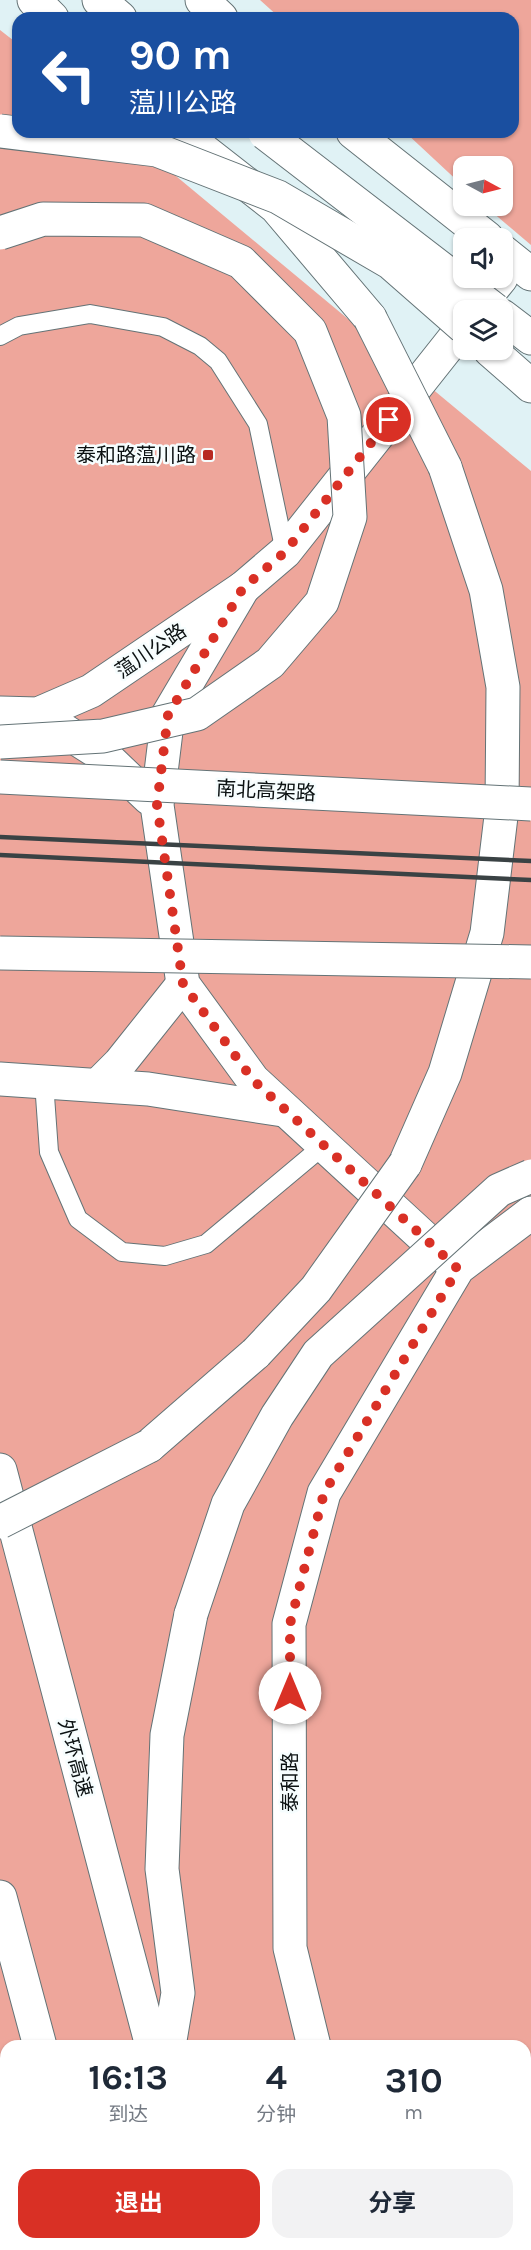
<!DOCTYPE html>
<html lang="zh">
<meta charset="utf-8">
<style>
:root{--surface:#fff;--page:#f2f2f3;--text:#1f2937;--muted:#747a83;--accent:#d93025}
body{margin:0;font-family:Karla,"Noto Sans SC",sans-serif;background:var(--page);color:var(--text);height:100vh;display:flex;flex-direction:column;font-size:22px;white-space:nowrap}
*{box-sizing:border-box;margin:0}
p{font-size:20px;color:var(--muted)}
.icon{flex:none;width:33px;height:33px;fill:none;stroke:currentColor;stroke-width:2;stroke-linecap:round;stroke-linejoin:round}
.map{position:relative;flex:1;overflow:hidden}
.drawer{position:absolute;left:0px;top:2040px;width:531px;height:210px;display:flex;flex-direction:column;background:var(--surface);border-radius:18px 18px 0 0;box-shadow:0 2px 4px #0004}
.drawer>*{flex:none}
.banner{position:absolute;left:12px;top:12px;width:507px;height:126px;border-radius:18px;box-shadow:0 2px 4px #0004;background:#1a4fa0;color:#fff;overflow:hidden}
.needle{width:39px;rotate:97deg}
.fabs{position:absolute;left:453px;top:156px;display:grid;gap:12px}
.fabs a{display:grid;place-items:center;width:60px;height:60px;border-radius:12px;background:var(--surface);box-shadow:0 2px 4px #0004;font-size:30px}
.pin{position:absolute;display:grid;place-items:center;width:51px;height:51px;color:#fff;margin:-26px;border:3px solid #fff;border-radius:50%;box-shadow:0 2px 6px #0007}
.me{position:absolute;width:66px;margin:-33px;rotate:0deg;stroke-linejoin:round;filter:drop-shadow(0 0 4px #0008)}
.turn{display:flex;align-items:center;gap:21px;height:126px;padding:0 18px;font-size:27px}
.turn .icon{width:78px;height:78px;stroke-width:2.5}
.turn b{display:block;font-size:42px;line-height:51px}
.eta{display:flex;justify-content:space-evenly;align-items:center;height:102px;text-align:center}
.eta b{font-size:36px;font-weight:700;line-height:42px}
.action{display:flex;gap:12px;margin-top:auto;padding:12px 18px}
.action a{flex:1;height:69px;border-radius:18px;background:var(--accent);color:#fff;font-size:24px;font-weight:700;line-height:69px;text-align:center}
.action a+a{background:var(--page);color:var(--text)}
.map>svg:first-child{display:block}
</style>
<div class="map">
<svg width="531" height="2250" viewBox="0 0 531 2250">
<rect width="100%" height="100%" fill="#e0f2f5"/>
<g fill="#eea69b" fill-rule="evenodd">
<path d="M260,0H531V245L485,206H502V166H464L463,186L405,132H513V18H280Z"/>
<path d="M0,30L18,44V132H123L531,471V2250H0ZM6,2046H525V2244H6Z"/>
</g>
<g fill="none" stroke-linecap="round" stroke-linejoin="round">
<g stroke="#647376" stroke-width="20">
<g id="service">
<path d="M0,336L19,326L90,314L163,327L200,346L218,361L258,424L285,552"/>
<path d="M44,1082L49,1152L78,1219L122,1252L165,1256L206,1244L323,1146"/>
</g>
</g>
<g stroke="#647376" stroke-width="35">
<g id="primary">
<path d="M202,0L221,18"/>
<path d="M353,132L487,238"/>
<path d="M502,251L531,274"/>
<path d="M475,310L501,278"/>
<path d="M243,588L168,715L157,805L183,984L253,1080L456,1267"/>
<path d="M0,713L38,714L91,691L243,588L285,552L464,326"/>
<path d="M60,728L107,758L149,798"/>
<path d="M0,1079L148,1089L283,1110"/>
<path d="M98,1085L120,1063L183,984"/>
<path d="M314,2046L290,1948L289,1624L324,1493L458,1268L531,1213"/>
<path d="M362,2244L363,2250"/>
</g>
</g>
<g stroke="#647376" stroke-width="35">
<g id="motorway">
<path d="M34,0L52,18"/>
<path d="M99,0L120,18"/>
<path d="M180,132L276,207L370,318"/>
<path d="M502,316L531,338"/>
<path d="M490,350L531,386"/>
<path d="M405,1164L445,1073L487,933L502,808L503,687L486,590L445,467"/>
<path d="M149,1446L256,1353"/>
<path d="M0,1470L152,2046"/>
<path d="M0,1897L40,2046"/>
<path d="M169,2046L178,1993L162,1869L167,1735L191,1614"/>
<path d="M0,2204L6,2214"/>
<path d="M0,2237L9,2250"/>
<path d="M95,2244L97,2250"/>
<path d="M207,2244L209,2250"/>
</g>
</g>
<use href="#service" stroke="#fff" stroke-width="18"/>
<use href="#primary" stroke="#fff" stroke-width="33"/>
<use href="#motorway" stroke="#fff" stroke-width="33"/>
<g stroke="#3a4244" stroke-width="4.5">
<path d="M0,837L531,861"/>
<path d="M0,855L531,880"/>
</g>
<g stroke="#647376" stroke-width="35" stroke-linecap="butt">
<path id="trunk-bridge" d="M0,777L531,804"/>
</g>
<g stroke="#647376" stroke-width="35" stroke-linecap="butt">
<g id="motorway-bridge">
<path d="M0,131L157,150L278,197L391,263L464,327"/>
<path d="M265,133L495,310"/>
<path d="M0,233L43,219L144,220L241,262L310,331L344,416L350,517L322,602L270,663L197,714L103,736L0,742"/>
<path d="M370,318L445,467"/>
<path d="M0,953L531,962"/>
<path d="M256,1353L316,1289L405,1164"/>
<path d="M0,1522L149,1446"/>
<path d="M191,1614L228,1504L277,1416L318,1354L499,1190L531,1176"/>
</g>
</g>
<use href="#trunk-bridge" stroke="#fff" stroke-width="33"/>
<use href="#motorway-bridge" stroke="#fff" stroke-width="33"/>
</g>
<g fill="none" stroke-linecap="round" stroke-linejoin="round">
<path stroke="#d93025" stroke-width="10" stroke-dasharray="0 18" d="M290,1693V1624L324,1493L458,1269L253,1080L183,984L157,805L168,715L243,588L285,552L389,420"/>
</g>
<rect fill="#b82a22" stroke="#f6fdfe" stroke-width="2" x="202" y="449" width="12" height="12" rx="3"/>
<g text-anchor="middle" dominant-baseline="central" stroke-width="5" stroke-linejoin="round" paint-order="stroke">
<g font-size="20" fill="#0b1112" stroke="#f6fdfe" text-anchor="end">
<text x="196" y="455">泰和路蕰川路</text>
</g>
<g font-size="20" fill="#0b1112" stroke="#f6fdfe">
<text transform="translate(151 651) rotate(-34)">蕰川公路</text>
<text transform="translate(266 791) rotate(3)">南北高架路</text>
<text transform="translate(75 1758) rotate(75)">外环高速</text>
<text transform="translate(290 1782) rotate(-90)">泰和路</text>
</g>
</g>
</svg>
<div class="fabs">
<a><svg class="needle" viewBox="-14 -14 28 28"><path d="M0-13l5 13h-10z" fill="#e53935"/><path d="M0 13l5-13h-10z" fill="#747a83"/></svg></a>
<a><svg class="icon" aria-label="sound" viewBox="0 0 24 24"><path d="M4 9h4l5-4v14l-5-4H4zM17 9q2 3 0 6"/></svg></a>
<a><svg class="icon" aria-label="layers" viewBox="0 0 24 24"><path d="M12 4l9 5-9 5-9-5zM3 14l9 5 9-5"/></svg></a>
</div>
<div class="pin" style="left:389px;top:420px;background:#d93025"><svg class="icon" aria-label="arrive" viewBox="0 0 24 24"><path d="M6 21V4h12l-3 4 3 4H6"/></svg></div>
<svg class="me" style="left:290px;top:1693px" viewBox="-20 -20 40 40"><circle r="19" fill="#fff"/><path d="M0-13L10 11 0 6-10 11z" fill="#d93025"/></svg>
<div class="banner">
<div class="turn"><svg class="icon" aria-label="left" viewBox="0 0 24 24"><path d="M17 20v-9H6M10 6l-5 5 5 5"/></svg><div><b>90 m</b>蕰川公路</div></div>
</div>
<section class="drawer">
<div class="eta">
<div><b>16:13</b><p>到达</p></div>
<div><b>4</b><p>分钟</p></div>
<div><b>310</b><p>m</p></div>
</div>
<div class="action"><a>退出</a><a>分享</a></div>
</section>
</div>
